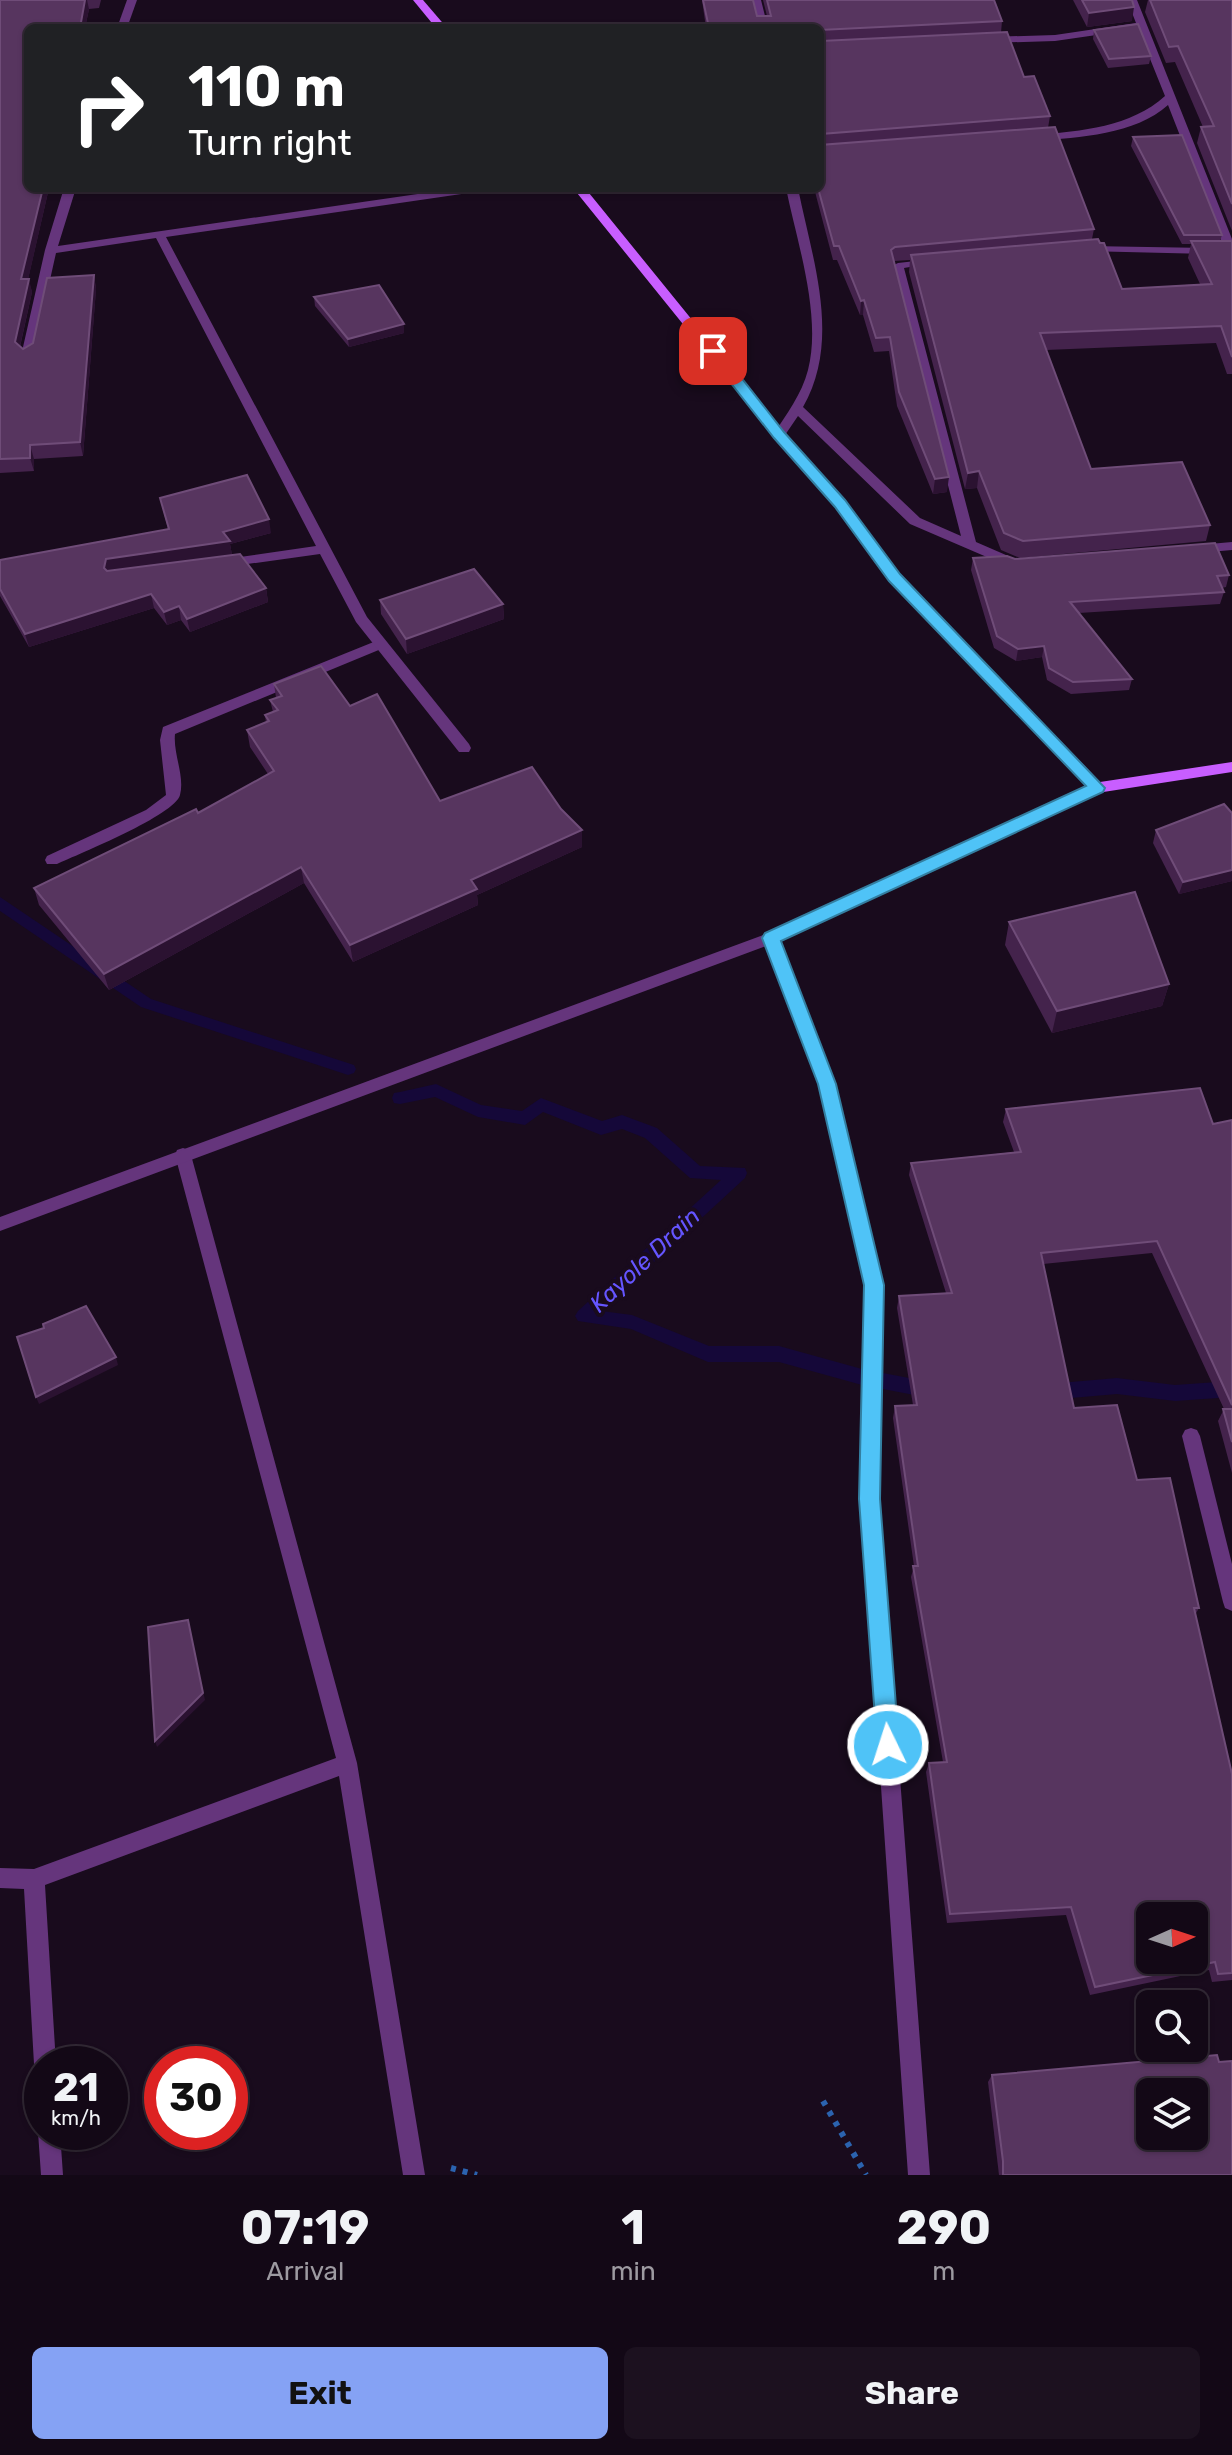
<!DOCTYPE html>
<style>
:root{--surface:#130816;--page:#1c111f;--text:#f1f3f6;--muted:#9d9aa1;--line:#322935;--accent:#85a2f4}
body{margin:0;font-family:Rubik,sans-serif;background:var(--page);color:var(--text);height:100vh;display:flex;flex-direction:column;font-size:30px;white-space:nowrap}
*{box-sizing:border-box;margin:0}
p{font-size:26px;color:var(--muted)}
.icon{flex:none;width:44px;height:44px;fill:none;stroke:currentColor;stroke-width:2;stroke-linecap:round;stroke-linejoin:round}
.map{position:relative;height:2175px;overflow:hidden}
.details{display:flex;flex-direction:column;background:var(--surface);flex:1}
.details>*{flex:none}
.banner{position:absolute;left:24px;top:24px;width:800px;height:168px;border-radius:12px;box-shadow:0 2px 6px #0004,0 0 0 2px var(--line);background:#202124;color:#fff;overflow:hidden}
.needle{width:52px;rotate:87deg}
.fabs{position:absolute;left:1136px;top:1902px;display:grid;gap:16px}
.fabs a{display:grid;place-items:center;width:72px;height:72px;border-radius:12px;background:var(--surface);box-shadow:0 2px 6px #0004,0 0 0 2px var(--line);font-size:40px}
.speed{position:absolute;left:24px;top:2046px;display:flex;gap:16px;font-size:40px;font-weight:700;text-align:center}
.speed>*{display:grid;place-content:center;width:104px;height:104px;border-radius:50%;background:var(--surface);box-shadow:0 2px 6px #0004,0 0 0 2px var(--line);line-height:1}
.speed small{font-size:20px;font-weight:400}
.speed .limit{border:12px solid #d22;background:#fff;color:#111}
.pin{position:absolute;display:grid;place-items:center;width:68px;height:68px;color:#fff;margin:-34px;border-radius:16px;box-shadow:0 4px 12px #0006}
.me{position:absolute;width:88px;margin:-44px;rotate:356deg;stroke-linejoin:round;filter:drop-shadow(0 0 6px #0008)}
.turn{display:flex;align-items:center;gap:28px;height:168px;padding:0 32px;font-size:36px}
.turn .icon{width:104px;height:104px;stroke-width:2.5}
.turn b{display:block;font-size:56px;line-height:68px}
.eta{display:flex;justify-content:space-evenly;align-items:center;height:136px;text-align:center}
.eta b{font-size:48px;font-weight:700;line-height:56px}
.button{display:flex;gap:16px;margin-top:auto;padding:16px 32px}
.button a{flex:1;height:92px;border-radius:12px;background:var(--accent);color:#111;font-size:32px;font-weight:700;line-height:92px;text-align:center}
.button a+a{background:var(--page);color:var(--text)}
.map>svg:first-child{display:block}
</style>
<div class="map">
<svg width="1232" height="2175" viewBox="0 0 1232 2175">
<rect width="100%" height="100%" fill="#190b1d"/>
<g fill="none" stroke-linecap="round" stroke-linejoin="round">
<g fill="#150839" fill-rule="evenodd">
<path d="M0,897L151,999L354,1065L356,1069L354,1073L348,1075L141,1007L0,911Z"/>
<path d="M436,1084L481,1105L522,1111L541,1098L602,1121L622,1115L657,1128L700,1166L745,1168L747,1173L745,1178L601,1311L632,1315L709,1346H779L862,1369L930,1382L936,1385L939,1390L936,1395L930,1398L862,1385L779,1362H708L631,1329L578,1321L575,1316L578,1311L721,1180L690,1178L645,1138L622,1129L601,1135L543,1112L525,1125L478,1117L435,1097L400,1104L394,1103L392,1098L394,1093L400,1092Z"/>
<path d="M1117,1378L1175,1385L1232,1381V1397L1175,1401L1117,1394L1048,1400L1042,1397L1039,1392L1042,1387L1048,1384Z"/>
</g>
<g stroke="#2b63af" stroke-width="6" stroke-dasharray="5 7" stroke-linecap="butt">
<path d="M823,2101L866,2175"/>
<path d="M451,2168L477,2175"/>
</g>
<g fill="#65357c" fill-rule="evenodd">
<path d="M381,639L388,644L386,647L175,734C173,754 185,776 180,795C175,815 79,854 57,864H47L45,860L47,856L146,810L166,795L160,740L163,727Z"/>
<path d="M183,1148L189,1150L191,1155L357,1763L425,2175H403L339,1776L45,1885L56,2064H42V2073L37,2072L34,2064L24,1889L0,1888V1868L34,1869L336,1758L175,1155L177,1150Z"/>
<path d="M1191,1428L1197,1430L1200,1436L1232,1564V1611L1225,1608L1223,1602L1182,1436L1185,1430Z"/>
<path d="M41,2124L42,2132H60L63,2175H41L38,2132Z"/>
</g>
<g fill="#65357c" fill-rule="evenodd">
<path d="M127,0H137L127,28H117Z"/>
<path d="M751,0H761L768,28H758Z"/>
<path d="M1127,0H1137L1232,239V256L1226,253L1168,105C1135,135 1079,137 1037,141L1032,138L1037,135C1081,131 1131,127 1165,96L1138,29L1055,41L989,43L984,40L989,37L1055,35L1136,23Z"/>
<path d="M64,188H76L58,246L459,188H488L482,191L166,237L367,617L469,744L471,748L469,752H459L356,622L320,554L226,567L219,563L226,559L316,546L156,238L56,253L33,356L27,360L23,359L21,356L45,250Z"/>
<path d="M786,188H798C812,259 842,339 803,407L920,518L961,536L892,266L898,263L933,259V263L904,268L976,542L1020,561V567H1010L910,524L798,416L783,438L779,439L773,435C786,415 802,394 808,370C822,316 797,242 786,188Z"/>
<path d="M1088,246L1208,248L1214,251L1208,254L1084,251V247Z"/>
<path d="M1232,542V550L1198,553L1191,549L1198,545Z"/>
<path d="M1097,783L1104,788L1102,792L780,941L835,1084L883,1285L879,1499L930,2175H908L861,1499L865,1285L819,1084L766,946L0,1231V1217L766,934Z"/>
</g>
<g fill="#c85eff" fill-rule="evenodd">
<path d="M413,0H423L447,28H436Z"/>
<path d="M573,188H585L783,432L845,500L900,574L1100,782L1232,762V772L1097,793L1092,792L890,580L835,506L775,438Z"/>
</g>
</g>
<g fill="#44234c">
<path d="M0,0H101L99,8L89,9L85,28H28L49,188L28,279L32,292L20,347L23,349L33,343L94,275L96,289L83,456L34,459V471L0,473Z"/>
<path d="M702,0H753L757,16H767L763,0H994L1002,21L1001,33L1024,77L1050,116L1048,128L1094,229L1092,239L1122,289L1200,284L1188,258L1191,244H1182L1131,146L1133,137L1222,235L1220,241H1232V374H1227L1216,343L1046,350L1091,469L1210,525L1206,541L1020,558L1001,550L977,488L965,489L909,272L910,260L894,261L947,492L933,494L897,406L889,351L874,352L863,315H860L837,260H833L814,188H820V28H706Z"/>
<path d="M1073,0H1132V21L1087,27Z"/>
<path d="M1148,0H1232V231L1197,143L1201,127H1203L1175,62L1166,63L1145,12Z"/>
<path d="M1094,30L1151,56L1149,64L1108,68L1093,39Z"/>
<path d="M314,297L404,333L349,347L315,306Z"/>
<path d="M160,498L271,533L230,544L232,555L266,588L268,602L190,632L181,620L167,625L154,608L29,647L0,596V560L168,529Z"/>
<path d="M973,558L1015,559L1229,575L1226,587L1222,588L1224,592L1220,604L1079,613L1132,679L1129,690L1071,694L1047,680L1042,657L1016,661L994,648L971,570Z"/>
<path d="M380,600L503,604L504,619L407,654L381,614Z"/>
<path d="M274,684L350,706L440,801L582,847L477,895L478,905L353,962L304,883L109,990L39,905L34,888L198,813L268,774L250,747L247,730L266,723L265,715L273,712L270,700L276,698Z"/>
<path d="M1232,813V881L1179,894L1153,843L1156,830Z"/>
<path d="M1009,922L1169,984L1162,1006L1052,1033L1005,945Z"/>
<path d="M1006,1109L1213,1124L1232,1120V1473L1218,1421L1224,1409L1152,1253L1043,1264L1074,1408L1137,1480L1199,1608L1195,1615L1232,1774V1980L1212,1982L1209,1970L1090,1995L1066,1915L947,1923L926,1772L929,1763L943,1762L911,1577L914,1566L893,1418L895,1406L913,1405L897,1308L899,1296L946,1293L909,1175L911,1163L1014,1152L1003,1122Z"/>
<path d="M1219,2062L1232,2175H999L988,2082L992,2075Z"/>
</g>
<g fill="#2b1231">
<path d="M85,0H87L89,9L85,28H80Z"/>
<path d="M1134,7L1132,21L1087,27L1089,13Z"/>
<path d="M43,188H49L25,293L21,279Z"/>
<path d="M94,275L96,289L83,456L80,442Z"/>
<path d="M29,279L32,292L18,355L15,342Z"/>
<path d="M864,300L863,315H860L861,301Z"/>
<path d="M404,324V333L349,347L348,339Z"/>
<path d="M30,445L34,459V471L30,458Z"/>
<path d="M979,471L977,488L965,489L968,473Z"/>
<path d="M949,477L947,492L933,494L935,479Z"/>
<path d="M269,519L271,533L230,544L232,555L109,572L104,568L106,559L223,532Z"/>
<path d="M266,588L268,602L190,632L187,619Z"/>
<path d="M151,594L154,608L29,647L25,634Z"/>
<path d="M503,604L504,619L407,654L406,639Z"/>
<path d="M179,606L181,620L167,625L164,612Z"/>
<path d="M1044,646L1042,657L1016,661L1018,649Z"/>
<path d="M582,830V847L477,895L478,905L353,962L350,945L471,880Z"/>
<path d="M301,867L304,883L109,990L104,974Z"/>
<path d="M1232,870V881L1179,894L1183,882Z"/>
<path d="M1169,984L1162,1006L1052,1033L1057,1011Z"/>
<path d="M116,1357L118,1365L39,1404L36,1397Z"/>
<path d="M188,1620L205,1700L157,1747L155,1741Z"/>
</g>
<g fill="#57355f" stroke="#6f4c78" stroke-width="2" fill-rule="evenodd">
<path d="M0,0H85L80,28H28V188H43L21,279H29L15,342L23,349L33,343L47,278L94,275L80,442L30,445V458L0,459Z"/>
<path d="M703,0H753L757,16H771L767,0H994L1002,21L820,30V28H709Z"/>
<path d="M1082,0H1132L1134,7L1089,13Z"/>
<path d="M1150,0H1232V204L1201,127L1214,126L1178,46L1169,47Z"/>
<path d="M1138,24L1151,56L1109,59L1094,30Z"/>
<path d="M1007,32L1024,77L1034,76L1050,116L821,134L820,139V40L821,41Z"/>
<path d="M1055,127L1094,229L895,247L891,250L949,477L935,479L899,392L890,337L876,338L864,300L861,301L839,246H834L818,188H820V145Z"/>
<path d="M1182,135L1222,235H1184L1133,137Z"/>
<path d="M1098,239L1100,243H1104L1122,289L1212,284L1191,241H1232V357L1221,326L1040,333L1091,469L1182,462L1210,525L1023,541L1004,533L979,471L968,473L911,255Z"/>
<path d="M379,285L404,324L348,339L314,297Z"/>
<path d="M247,475L269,519L223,532L230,541L106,559L104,568L107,571L240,554L266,588L187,619L179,606L164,612L151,594L25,634L0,589V560L169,529L160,498Z"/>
<path d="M1215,543L1229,575L1217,576L1224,592L1070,602L1132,679L1073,682L1049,668L1044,646L1018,649L997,636L973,558L1007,556L1015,559Z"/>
<path d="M474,569L503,604L406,639L380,600Z"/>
<path d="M321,666L350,706L377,694L440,801L532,767L561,809L582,830L471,880L477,889L350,945L301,867L104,974L34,888L196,809L198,813L274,771L247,730L269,721L265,715L278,710L270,700L282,696L274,684Z"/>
<path d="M1224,804L1232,813V870L1183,882L1156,830Z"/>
<path d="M1135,892L1169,984L1057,1011L1009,922Z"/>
<path d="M1200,1088L1213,1124L1232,1120V1405L1157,1241L1041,1253L1074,1408L1117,1405L1137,1480L1170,1478L1199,1608H1194L1232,1774V1973L1218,1974L1215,1962L1095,1987L1071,1907L950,1914L929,1763L947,1762L913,1566H918L895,1406L917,1405L899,1296L952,1293L911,1163L1021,1152L1006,1109ZM1150,1916H1194V1960H1150Z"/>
<path d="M86,1306L116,1357L36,1397L17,1337L44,1328L43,1324Z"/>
<path d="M1223,1409H1232V1442Z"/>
<path d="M188,1620L203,1693L155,1741L148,1627Z"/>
<path d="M1217,2055L1219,2062L1232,2061V2175H1003V2161L992,2075ZM1150,2092H1194V2136H1150Z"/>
</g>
<path fill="#4fc3f7" stroke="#337fa1" stroke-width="2" d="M713,347L718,348L784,432L845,500L900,574L1105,788L1103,792L781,941L836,1084L884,1285L880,1499L899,1745L896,1753L888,1756L880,1753L877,1745L859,1499L864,1285L818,1084L762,938L765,933L1086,786L889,581L835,507L774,438L708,354V348Z"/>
<g text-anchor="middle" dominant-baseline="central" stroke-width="8" stroke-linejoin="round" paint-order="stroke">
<g font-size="24" font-style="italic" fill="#6555ff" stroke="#190b1d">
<text transform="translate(645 1260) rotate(-43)">Kayole Drain</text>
</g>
</g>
</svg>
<div class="fabs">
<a><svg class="needle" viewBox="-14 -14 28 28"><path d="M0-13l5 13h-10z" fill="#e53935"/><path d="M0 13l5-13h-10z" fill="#9d9aa1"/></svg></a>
<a><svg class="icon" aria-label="search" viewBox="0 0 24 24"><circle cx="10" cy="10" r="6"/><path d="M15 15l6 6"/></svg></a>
<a><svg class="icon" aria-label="layers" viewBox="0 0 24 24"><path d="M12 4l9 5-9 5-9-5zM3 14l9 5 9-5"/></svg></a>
</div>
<div class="speed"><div>21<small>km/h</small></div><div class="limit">30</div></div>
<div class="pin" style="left:713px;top:351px;background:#d93025"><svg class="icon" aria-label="arrive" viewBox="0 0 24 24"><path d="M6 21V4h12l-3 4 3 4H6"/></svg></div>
<svg class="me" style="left:888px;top:1745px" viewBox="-20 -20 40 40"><circle r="17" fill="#4fc3f7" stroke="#fff" stroke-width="3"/><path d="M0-11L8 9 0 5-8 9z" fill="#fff"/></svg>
<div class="banner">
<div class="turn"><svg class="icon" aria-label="right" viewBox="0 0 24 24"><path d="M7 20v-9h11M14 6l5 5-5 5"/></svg><div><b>110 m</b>Turn right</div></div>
</div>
</div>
<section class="details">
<div class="eta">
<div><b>07:19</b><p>Arrival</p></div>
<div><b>1</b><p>min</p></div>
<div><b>290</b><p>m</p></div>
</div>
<div class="button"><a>Exit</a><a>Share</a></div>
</section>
